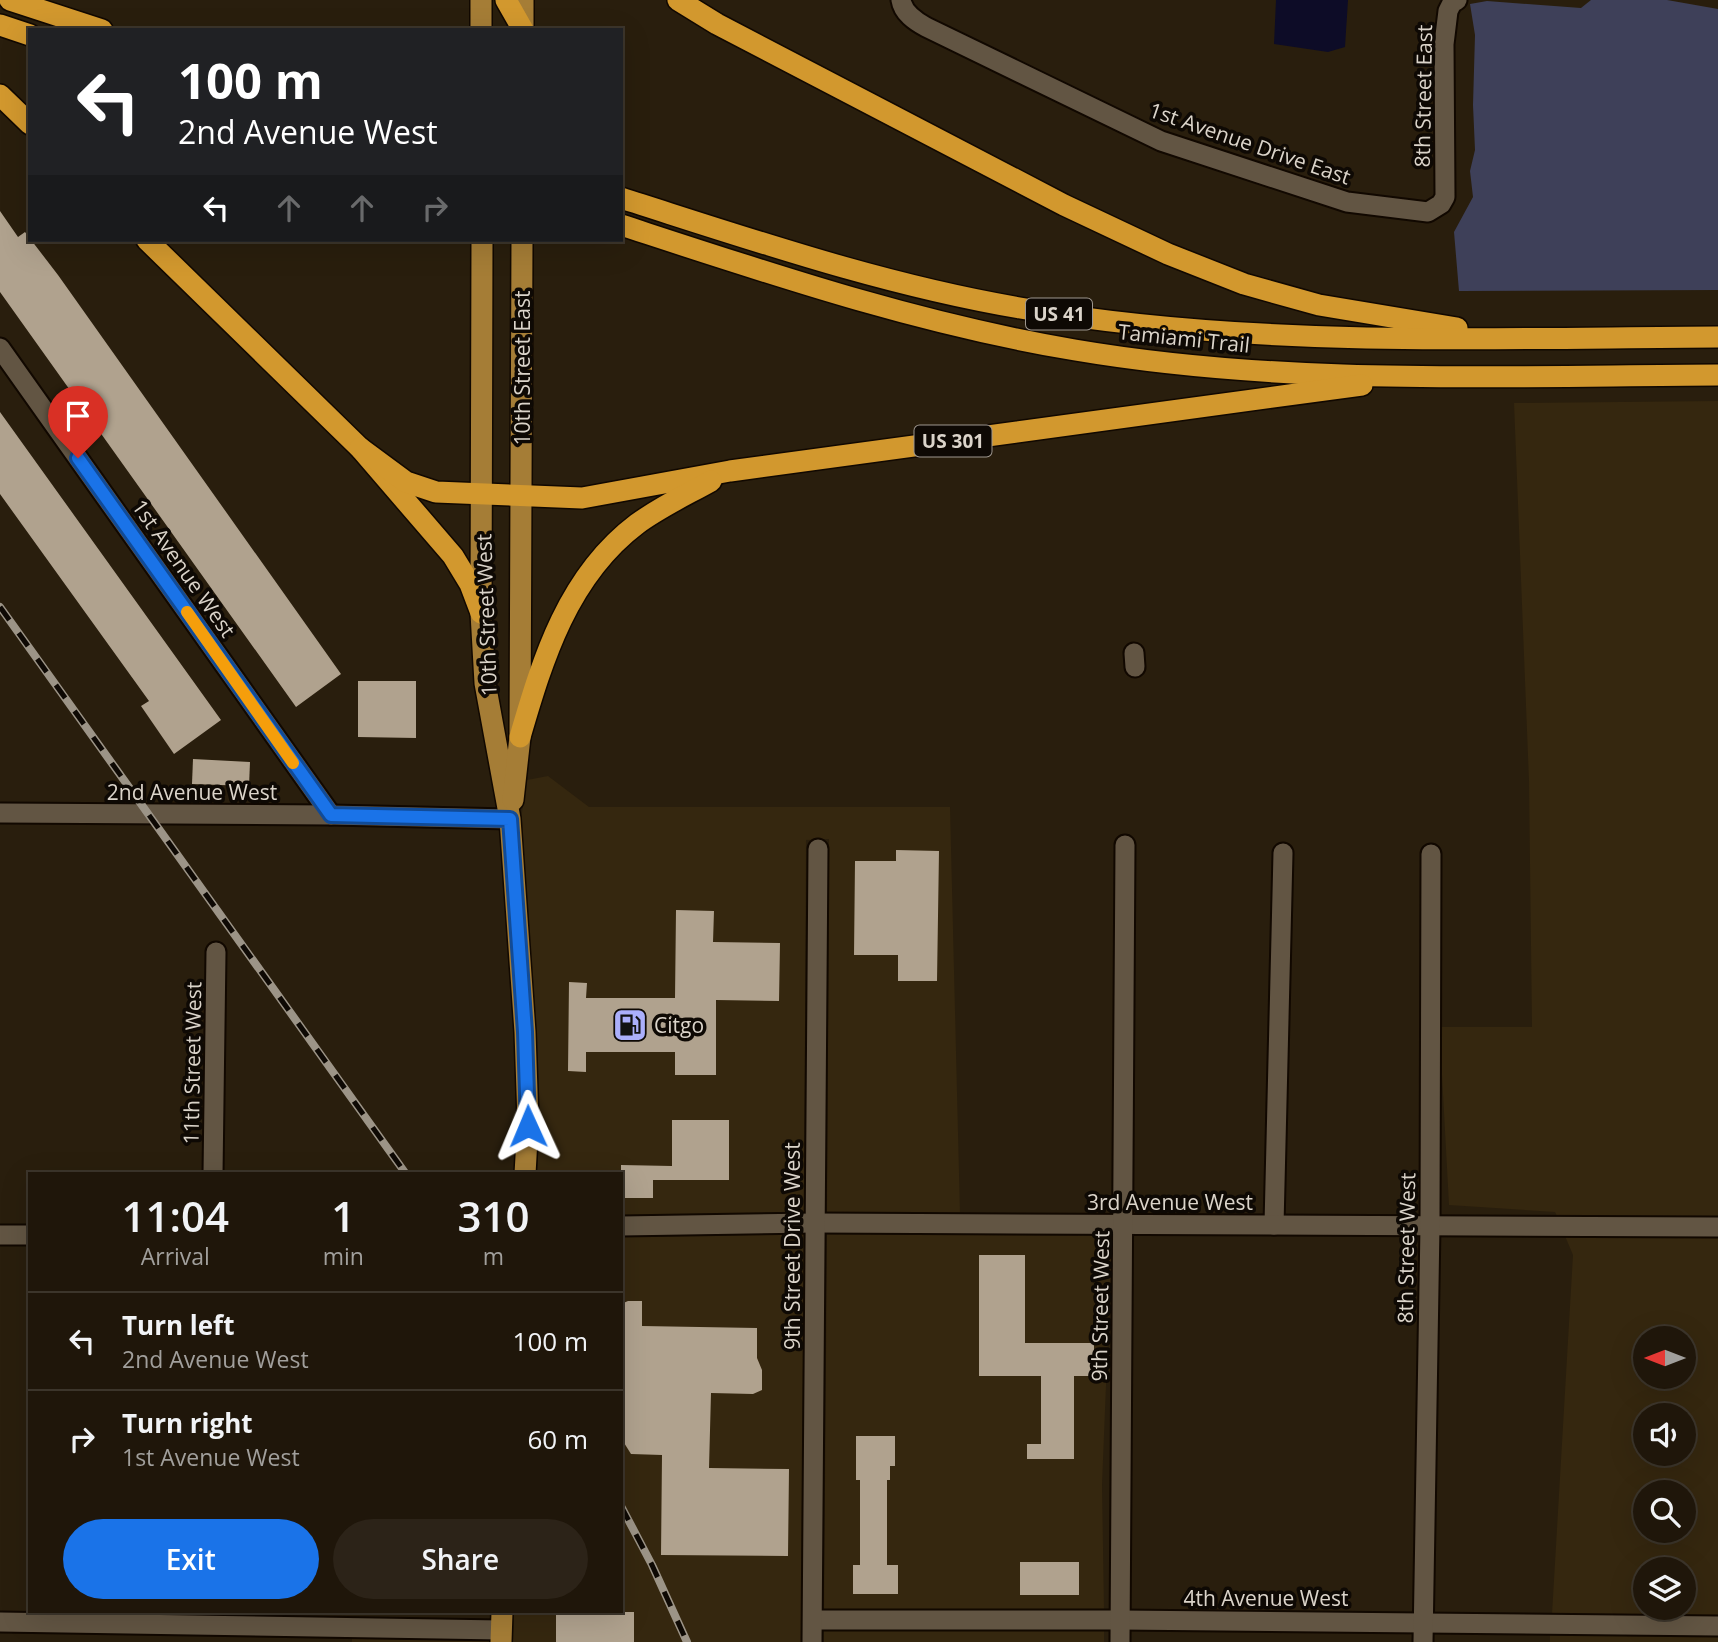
<!DOCTYPE html>
<style>
:root{--surface:#1f160a;--page:#2c2318;--text:#f1f3f6;--muted:#a19f9c;--line:#3c352b;--accent:#1a73e8}
body{margin:0;font-family:"Open Sans",sans-serif;background:var(--page);color:var(--text);height:100vh;display:flex;flex-direction:column;font-size:26px;white-space:nowrap}
*{box-sizing:border-box;margin:0}
p{font-size:23px;color:var(--muted)}
.icon{flex:none;width:38px;height:38px;fill:none;stroke:currentColor;stroke-width:2;stroke-linecap:round;stroke-linejoin:round}
.map{position:relative;flex:1;overflow:hidden}
.drawer{position:absolute;left:28px;top:1172px;width:595px;height:441px;display:flex;flex-direction:column;background:var(--surface);border-radius:0px;box-shadow:0 7px 28px #0002,0 0 0 2px var(--line)}
.drawer>*{flex:none}
.top-card{position:absolute;left:28px;top:28px;width:595px;height:214px;border-radius:0px;box-shadow:0 7px 28px #0002,0 0 0 2px var(--line);background:#202124;color:#fff;overflow:hidden}
.needle{width:46px;rotate:270deg}
.tools{position:absolute;left:1633px;top:1326px;display:grid;gap:14px}
.tools a{display:grid;place-items:center;width:63px;height:63px;border-radius:50%;background:var(--surface);box-shadow:0 7px 28px #0002,0 0 0 2px var(--line);font-size:35px}
.pin{position:absolute;display:grid;place-items:center;width:60px;height:60px;color:#fff;margin:-72px -30px;border-radius:50% 50% 50% 0;rotate:-45deg;box-shadow:0 0 7px #0007}
.pin .icon{rotate:45deg}
.me{position:absolute;width:77px;margin:-38px;rotate:359deg;stroke-linejoin:round;filter:drop-shadow(0 0 5px #0008)}
.turn{display:flex;align-items:center;gap:24px;height:147px;padding:0 35px;font-size:32px}
.turn .icon{width:91px;height:91px;stroke-width:2.5}
.turn b{display:block;font-size:49px;line-height:60px}
.lanes{display:flex;align-items:center;height:66px;padding:0 35px;background:#0003;justify-content:center;gap:35px;direction:ltr}
.lanes .off{opacity:.35}
.eta{display:flex;justify-content:space-evenly;align-items:center;height:119px;text-align:center}
.eta b{font-size:42px;font-weight:600;line-height:49px}
.primary-button{display:flex;gap:14px;margin-top:auto;padding:14px 35px}
.primary-button a{flex:1;height:80px;border-radius:42px;background:var(--accent);color:#fff;font-size:28px;font-weight:600;line-height:80px;text-align:center}
.primary-button a+a{background:var(--page);color:var(--text)}
ul{padding:0;list-style:none}
li{display:flex;align-items:center;gap:21px;height:98px;padding:0 35px;border-top:2px solid var(--line)}
li div{flex:1}
li b{display:block;font-size:26px}
li em{font-style:normal}
.map>svg:first-child{display:block}
</style>
<div class="map">
<svg width="1718" height="1642" viewBox="0 0 1718 1642">
<rect width="100%" height="100%" fill="#291e0d"/>
<g fill="#35270f" fill-rule="evenodd">
<path d="M1718,401V1217L1557,1216L1555,1212L1449,1205L1442,1075V1027H1532L1529,781L1514,403Z"/>
<path d="M548,776L589,807H950L960,1214L827,1213L829,839L806,840L804,1213L621,1216V1174H537L540,1120L536,1032L521,819L527,780Z"/>
<path d="M804,1234L801,1642H513L514,1612H621V1237Z"/>
<path d="M827,1234L1112,1236L1102,1485L1104,1610H824Z"/>
<path d="M1565,1236L1718,1237V1616L1552,1614L1573,1255ZM1645,1339H1684V1377H1645ZM1645,1416H1684V1454H1645ZM1645,1493H1684V1531H1645ZM1645,1570H1684V1608H1645Z"/>
<rect x="824" y="1630" width="280" height="12"/>
<path d="M1550,1634L1718,1636V1642H1550Z"/>
<path d="M352,1637L490,1640V1642H352Z"/>
</g>
<path fill="#3e4059" d="M1591,0H1667L1718,9V290L1459,291L1454,232L1473,197L1470,171L1475,150L1473,105L1475,35L1470,4L1487,1L1581,8Z"/>
<path fill="#0d0c27" d="M1276,0H1348L1345,47L1328,52L1274,44Z"/>
<g fill="#b0a28e">
<path d="M0,211L18,237L25,232L58,275L341,674L296,707L0,292Z"/>
<path d="M0,412L221,720L174,754L141,706L149,701L0,494Z"/>
<path d="M358,681H416V738L358,737Z"/>
<path d="M193,759L250,762L249,786L192,784Z"/>
<path d="M896,850L939,851L937,981H898V955H854L855,861H896Z"/>
<path d="M676,910L714,911L713,942L780,943L779,1001L716,1000V1075H675V1052H586V1072L568,1071L569,982L587,983L586,998H675Z"/>
<path d="M672,1120H729V1180H653V1198H621V1165L672,1166Z"/>
<path d="M979,1255H1025V1343H1094V1376H1074V1459H1027V1444H1041V1376H979Z"/>
<path d="M628,1301H642V1326L757,1328V1358L762,1370V1390L753,1394L711,1393L709,1468L789,1469L788,1556L661,1555L662,1455L631,1454L621,1438V1304Z"/>
<path d="M856,1436H895V1466H890V1480H887V1565H898V1594H853V1565H860V1480H856Z"/>
<rect x="1020" y="1562" width="59" height="33"/>
<rect x="556" y="1612" width="78" height="30"/>
</g>
<g fill="none" stroke-linecap="round" stroke-linejoin="round">
<g stroke="#110800" stroke-width="23">
<g id="minor">
<path d="M901,0C903,13 915,21 926,27L1161,141L1347,202L1428,212L1441,204L1445,197L1444,44L1448,11L1452,3L1457,0"/>
<path d="M0,348L331,815"/>
<path d="M1134,653L1135,667"/>
<path d="M0,813L331,815L510,819"/>
<path d="M213,1174L216,952"/>
<path d="M1274,1225L1283,853"/>
<path d="M621,1226L815,1223L1718,1227"/>
<path d="M0,1235H30"/>
<path d="M813,1620H1120L1718,1626"/>
<path d="M0,1622L501,1630"/>
<path d="M812,1642L818,849"/>
<path d="M1120,1642L1125,845"/>
<path d="M1423,1642L1430,1226L1431,854"/>
</g>
</g>
<g stroke="#110800" stroke-width="24">
<g id="major">
<path d="M481,0V30"/>
<path d="M523,0V30"/>
<path d="M482,240L481,613L485,683L510,819L525,1032L528,1121L525,1174"/>
<path d="M513,800L520,737L522,240"/>
<path d="M501,1642L502,1612"/>
</g>
</g>
<g stroke="#110800" stroke-width="24">
<g id="highway">
<path d="M10,0L102,30"/>
<path d="M506,0L523,30"/>
<path d="M678,0L717,24L1064,205L1168,254L1244,284L1319,305L1457,328"/>
<path d="M0,25L30,35"/>
<path d="M0,95L30,124"/>
<path d="M621,198C753,240 884,285 1020,308C1251,348 1485,338 1718,337"/>
<path d="M621,225C771,274 919,324 1075,350C1287,386 1504,376 1718,375"/>
<path d="M147,240L360,448L453,556L470,584L481,613"/>
<path d="M360,448L406,482L436,492L582,498L730,471L1362,385"/>
<path d="M520,737C543,658 568,576 637,524C660,507 686,495 711,481"/>
</g>
</g>
<use href="#minor" stroke="#625543" stroke-width="19"/>
<use href="#major" stroke="#a57d36" stroke-width="21"/>
<use href="#highway" stroke="#d2982e" stroke-width="21"/>
<g stroke="#9c9487" stroke-width="8">
<g id="rail">
<path d="M0,607L406,1174"/>
<path d="M621,1506L652,1565L687,1642"/>
</g>
</g>
<use href="#rail" stroke="#0e0904" stroke-width="5" stroke-dasharray="16" stroke-linecap="butt"/>
</g>
<g fill="none" stroke-linecap="round" stroke-linejoin="round">
<g stroke="#114b97" stroke-width="18">
<path id="route" d="M78,458L331,815L510,819L525,1032L528,1126"/>
</g>
<use href="#route" stroke="#1a73e8" stroke-width="12"/>
<path stroke="#f59e0b" stroke-width="12" d="M187,612L293,763"/>
</g>
<defs>
<g id="fuel-square" transform="scale(1.75)"><rect x="-9" y="-9" width="18" height="18" rx="4" fill="#abaffb" stroke="#0e0904"/><path d="M-5.5-6h7V0h2V4h1.3V-2.5L3-4.5l.8-.8L6-3V5H2.5V1h-1V6h-7ZM-4.2-4.7v3.2H.2V-4.7Z" fill="#111"/></g>
</defs>
<g fill-rule="evenodd">
<use href="#fuel-square" x="630" y="1025"/>
</g>
<g text-anchor="middle" dominant-baseline="central" stroke-width="7" stroke-linejoin="round" paint-order="stroke">
<g fill="#0e0904" stroke="#9e978f" stroke-width="2">
<rect x="1026" y="298.5" width="66" height="31" rx="5"/>
<rect x="914.5" y="425.5" width="77" height="31" rx="5"/>
</g>
<g font-size="19" font-weight="bold" fill="#dbd4ca">
<text x="1059" y="314">US 41</text>
<text x="953" y="441">US 301</text>
</g>
<g font-size="21" fill="#dbd4ca" stroke="#0e0904">
<text transform="translate(1423 96) rotate(-89)">8th Street East</text>
<text transform="translate(1250 143) rotate(19)">1st Avenue Drive East</text>
<text transform="translate(1184 338) rotate(6)">Tamiami Trail</text>
<text transform="translate(522 368) rotate(-90)">10th Street East</text>
<text transform="translate(184 568) rotate(55)">1st Avenue West</text>
<text transform="translate(486 615) rotate(-92)">10th Street West</text>
<text x="192" y="792">2nd Avenue West</text>
<text transform="translate(192 1063) rotate(-89)">11th Street West</text>
<text x="1170" y="1202">3rd Avenue West</text>
<text transform="translate(792 1246) rotate(-90)">9th Street Drive West</text>
<text transform="translate(1406 1248) rotate(-89)">8th Street West</text>
<text transform="translate(1100 1306) rotate(-89)">9th Street West</text>
<text x="1266" y="1598">4th Avenue West</text>
</g>
<g font-size="21" fill="#dbd4ca" stroke="#0e0904" text-anchor="start">
<text x="654" y="1025">Citgo</text>
</g>
</g>
</svg>
<div class="tools">
<a><svg class="needle" viewBox="-14 -14 28 28"><path d="M0-13l5 13h-10z" fill="#e53935"/><path d="M0 13l5-13h-10z" fill="#a19f9c"/></svg></a>
<a><svg class="icon" aria-label="sound" viewBox="0 0 24 24"><path d="M4 9h4l5-4v14l-5-4H4zM17 9q2 3 0 6"/></svg></a>
<a><svg class="icon" aria-label="search" viewBox="0 0 24 24"><circle cx="10" cy="10" r="6"/><path d="M15 15l6 6"/></svg></a>
<a><svg class="icon" aria-label="layers" viewBox="0 0 24 24"><path d="M12 4l9 5-9 5-9-5zM3 14l9 5 9-5"/></svg></a>
</div>
<div class="pin" style="left:78px;top:458px;background:#d93025"><svg class="icon" aria-label="arrive" viewBox="0 0 24 24"><path d="M6 21V4h12l-3 4 3 4H6"/></svg></div>
<svg class="me" style="left:528px;top:1126px" viewBox="-20 -20 40 40"><path d="M0-17L14 15 0 8-14 15z" fill="#1a73e8" stroke="#fff" stroke-width="4"/></svg>
<div class="top-card">
<div class="turn"><svg class="icon" aria-label="left" viewBox="0 0 24 24"><path d="M17 20v-9H6M10 6l-5 5 5 5"/></svg><div><b>100 m</b>2nd Avenue West</div></div>
<div class="lanes"><svg class="icon" aria-label="left" viewBox="0 0 24 24"><path d="M17 20v-9H6M10 6l-5 5 5 5"/></svg><svg class="icon off" aria-label="ahead" viewBox="0 0 24 24"><path d="M12 20V5M6 11l6-6 6 6"/></svg><svg class="icon off" aria-label="ahead" viewBox="0 0 24 24"><path d="M12 20V5M6 11l6-6 6 6"/></svg><svg class="icon off" aria-label="right" viewBox="0 0 24 24"><path d="M7 20v-9h11M14 6l5 5-5 5"/></svg></div>
</div>
<section class="drawer">
<div class="eta">
<div><b>11:04</b><p>Arrival</p></div>
<div><b>1</b><p>min</p></div>
<div><b>310</b><p>m</p></div>
</div>
<ul>
<li><svg class="icon" aria-label="left" viewBox="0 0 24 24"><path d="M17 20v-9H6M10 6l-5 5 5 5"/></svg><div><b>Turn left</b><p>2nd Avenue West</p></div><em>100 m</em></li>
<li><svg class="icon" aria-label="right" viewBox="0 0 24 24"><path d="M7 20v-9h11M14 6l5 5-5 5"/></svg><div><b>Turn right</b><p>1st Avenue West</p></div><em>60 m</em></li>
</ul>
<div class="primary-button"><a>Exit</a><a>Share</a></div>
</section>
</div>
